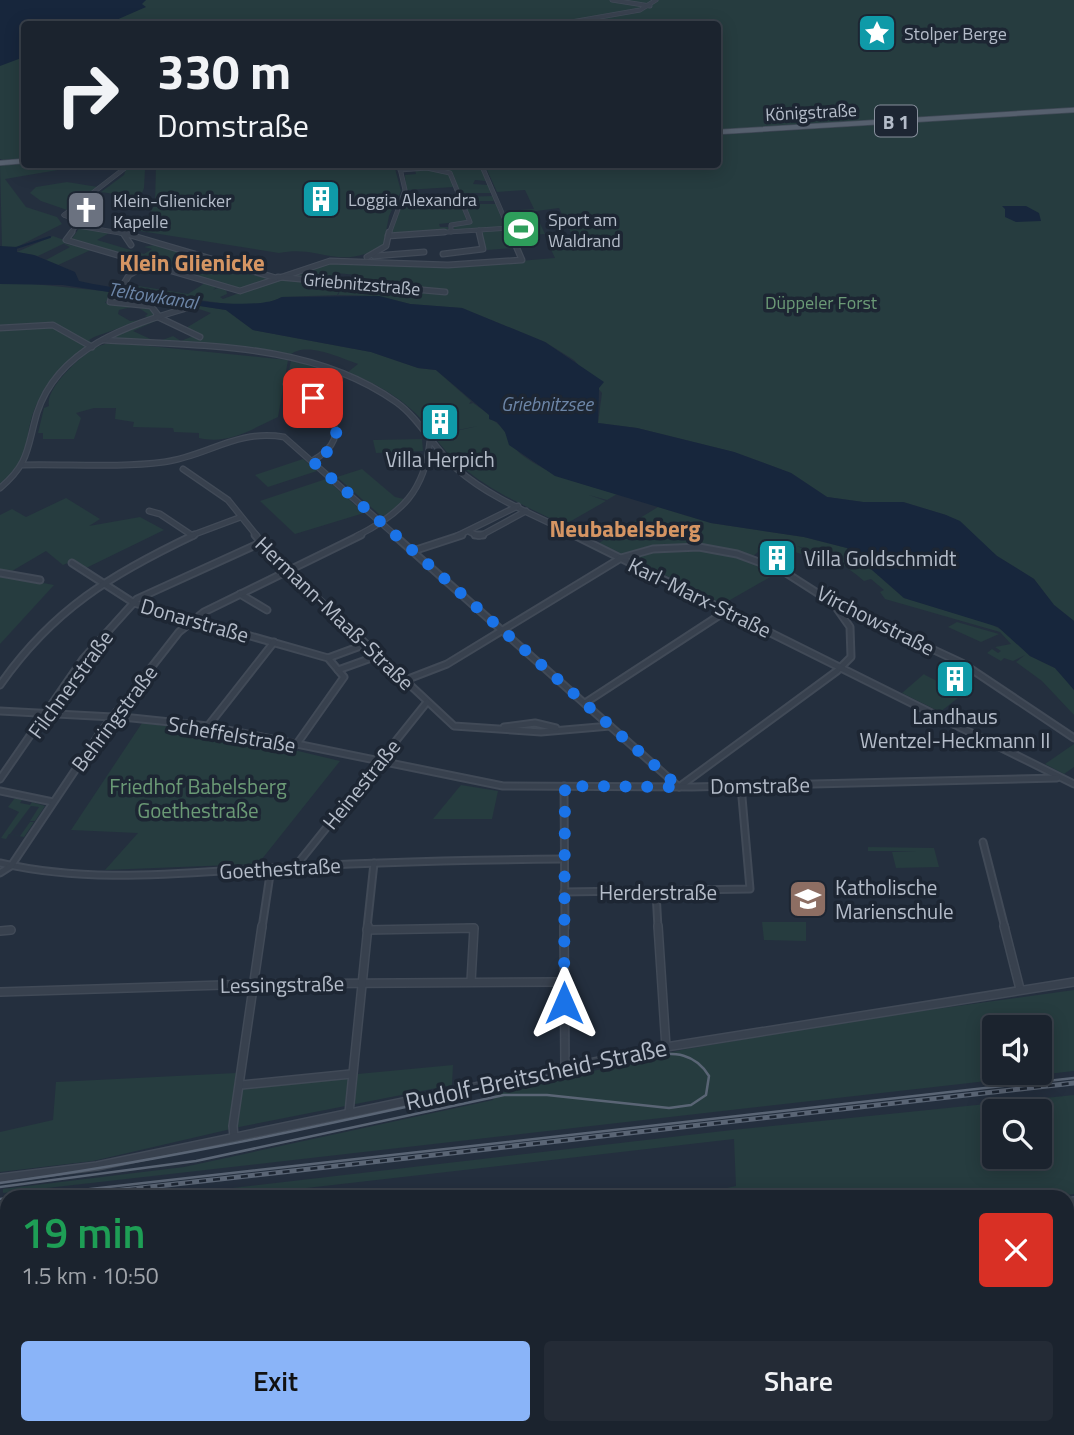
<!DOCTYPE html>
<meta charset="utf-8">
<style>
:root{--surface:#1b232e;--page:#242b36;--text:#f1f3f6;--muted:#a0a4aa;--line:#39404a;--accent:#8ab4f8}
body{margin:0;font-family:"Titillium Web",sans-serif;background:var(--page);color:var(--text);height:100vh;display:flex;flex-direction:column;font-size:26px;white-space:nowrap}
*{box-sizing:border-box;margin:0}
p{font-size:23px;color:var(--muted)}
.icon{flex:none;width:38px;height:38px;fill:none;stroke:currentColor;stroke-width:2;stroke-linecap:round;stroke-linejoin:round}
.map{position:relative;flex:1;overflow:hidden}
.side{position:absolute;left:0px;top:1190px;width:1074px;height:245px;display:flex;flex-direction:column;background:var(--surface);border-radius:21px 21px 0 0;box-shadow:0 4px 18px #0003,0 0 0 2px var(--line)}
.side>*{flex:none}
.guide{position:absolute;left:21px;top:21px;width:700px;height:147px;border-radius:7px;box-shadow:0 4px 18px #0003,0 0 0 2px var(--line);background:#1b232e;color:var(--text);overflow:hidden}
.controls{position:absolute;left:982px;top:1015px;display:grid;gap:14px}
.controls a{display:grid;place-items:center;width:70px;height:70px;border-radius:7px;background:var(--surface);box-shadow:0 4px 18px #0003,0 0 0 2px var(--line);font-size:35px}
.pin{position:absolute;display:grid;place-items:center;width:60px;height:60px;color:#fff;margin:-30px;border-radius:14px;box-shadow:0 4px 10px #0006}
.me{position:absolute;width:77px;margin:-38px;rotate:0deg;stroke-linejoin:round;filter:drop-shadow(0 0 5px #0008)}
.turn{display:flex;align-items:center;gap:24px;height:147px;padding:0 21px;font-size:32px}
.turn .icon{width:91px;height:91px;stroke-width:2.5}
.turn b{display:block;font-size:49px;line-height:60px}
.round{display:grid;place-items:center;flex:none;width:74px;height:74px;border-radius:7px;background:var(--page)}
.overview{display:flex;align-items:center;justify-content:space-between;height:119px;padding:0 21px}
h1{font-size:42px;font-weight:600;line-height:52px;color:#1e9e55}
.button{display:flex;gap:14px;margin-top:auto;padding:14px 21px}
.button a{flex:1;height:80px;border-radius:7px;background:var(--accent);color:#111;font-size:28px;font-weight:600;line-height:80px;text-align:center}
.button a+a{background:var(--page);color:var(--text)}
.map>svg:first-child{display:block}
</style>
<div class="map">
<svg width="1074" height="1435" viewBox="0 0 1074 1435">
<rect width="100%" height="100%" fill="#242f3e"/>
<g fill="#263c3f" fill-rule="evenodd">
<path d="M146,0H1074V108L718,130V24H96Z"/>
<path d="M24,54V158L3,160L0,159V64Z"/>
<path d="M1074,112V621L1054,605L1034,579L997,556L946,515L903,502H863L827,497L791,473L734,452L637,428L598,423L602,393L574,360L545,342L462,308L410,304L379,296L338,295L344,284L352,283L357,275L336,273L332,281L285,276C312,267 340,257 370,260L367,265L372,261L436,268L555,258L547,241L574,239L559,208L507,215L505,211L534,209L525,190L497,192L487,170L481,169L486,181L475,180L473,184L488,185L491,193H461L450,172L428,167L402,169L401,165L718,164V135Z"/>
<path d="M24,164L87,165L5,179L26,207L57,217L62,224L17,247H2L0,165Z"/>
<path d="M156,165H394L401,191L389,216L383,246C336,272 322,244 279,253L140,231L155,204Z"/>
<path d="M126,169H145L144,188L140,198L101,192L124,175Z"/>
<path d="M428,169L448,173L454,187L406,190L405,175L416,174L415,170Z"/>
<path d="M67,182L98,187L67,210L41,201L30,193L36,187Z"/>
<path d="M406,192L427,194L428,198L458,196L467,221L439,224L440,227H448V231L390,233Z"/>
<path d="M492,196L494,201H479L480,204H496L505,227L454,230V226L472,223L463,197Z"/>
<path d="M537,217L545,234L516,236L508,219Z"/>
<path d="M80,227L111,232L97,240L144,254L152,249L144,247L159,244L270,279L246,290L71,240Z"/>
<path d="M505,230L514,248L487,250L482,239L483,231Z"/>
<path d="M53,236L67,241L65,244L93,249L58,265L46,260L70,247L64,244L65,243L38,256L17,252Z"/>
<path d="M279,278L343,284L337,295L282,297L268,303L233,305L122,288L126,284L188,294L205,283L218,286L213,290L220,287L226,289L227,294L220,297L223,299Z"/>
<path d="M13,282L113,292L105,303L149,306L158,314L149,318L145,316L148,314L136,306L119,310L118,314L130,321L142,320L94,337L89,340L92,343C68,361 47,379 35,408C21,443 36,455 0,485V284Z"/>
<path d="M117,293L197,305L180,308L111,301Z"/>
<path d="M200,306L226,310L253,330L371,352L418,368L436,370L471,401L469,404L473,403L490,415V419C507,426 508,444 522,455C550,476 583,484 617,494L607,500L589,495L606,501L564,525C517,502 465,481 434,436L478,426L433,435C414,404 381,386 348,372L358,364C340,358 305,340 289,356L115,338V335L154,319L158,320L133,331L157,342L173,336L181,341L198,334L186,328L211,313L196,308Z"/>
<path d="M119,343L288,360L278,417C252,429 228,445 199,438V433L174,432L173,428L133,427L134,422L115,419L116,408H94L76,413L81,418L74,439H43V433H38L44,408L49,406C44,389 85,350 102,345C107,343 113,343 119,343Z"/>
<path d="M291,360L347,377L309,394L287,381Z"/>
<path d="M422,439L423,451L376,453L373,440Z"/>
<path d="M303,459L317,471L268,487L255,475Z"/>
<path d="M362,469L395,497L404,499L386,516L380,515L337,477Z"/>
<path d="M326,479L364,513L295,534L260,501Z"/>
<path d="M66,498L100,519L89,526L140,517L164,530L86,568L75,560L63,565L46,551L12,571L0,570V515L12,509L26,517Z"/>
<path d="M658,507L711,523L804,537L847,548L904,598L991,624L1009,634L1030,656L1055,668L1070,684L1074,690V715L1042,681L1016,662L1025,655L1013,661L1004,658L1001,661L987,653L992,649L998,653L1001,651L995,647L1011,644L1000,632L885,599L880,592L884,590L871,579L864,581C843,563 824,553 797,546L810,552L801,554L769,543L752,557L693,545L653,547L622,554L599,543Z"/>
<path d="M694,549L740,557L779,572L723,604L629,557L646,552Z"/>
<path d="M0,575L54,585L0,644Z"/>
<path d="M957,622L999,634L981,642L948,627Z"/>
<path d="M924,674L925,675L963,694L940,712L902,693Z"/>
<path d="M142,723L223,733L340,761L258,864L105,870L138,833L71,830Z"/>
<path d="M1074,744V767L1064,774L1045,764Z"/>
<path d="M461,785L498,791L492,819H433Z"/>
<path d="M15,798L22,800L20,803L30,805L32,802L45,806L35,821H30L39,807L31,806L10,834L20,836L30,822H34L24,837L9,834L6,839L1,838L19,812L8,807Z"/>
<path d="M868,847L934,848L939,867L896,868L892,852L916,851H868Z"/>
<path d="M762,922H806V941L764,940Z"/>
<path d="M1074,990V1071L3,1193V1189L184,1167L493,1100L496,1094L681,1050L862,1019ZM994,1027H1040V1073H994Z"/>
<path d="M453,1065L452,1085L244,1126L93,1161L0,1172V1132L53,1120L56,1082L236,1073L235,1084L241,1085Z"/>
<path d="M1074,1095V1194L1050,1197H714L713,1191L736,1186L734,1139L228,1197H154L732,1130ZM1040,1111V1157H994V1111Z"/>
</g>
<g fill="#17263c">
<path d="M0,0H146L142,4L146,7L107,24H24V57L0,66Z"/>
<path d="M1002,206H1026L1039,213L1041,221L1016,222L1005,217V209Z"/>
<path d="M0,246L17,247V252L34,255L75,272L79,281L93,284C135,290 249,316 282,297L379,296L410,304L462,308L545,342L604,382L599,388L598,423L637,428L734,452L791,473L827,497L863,502H903L946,515L960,521L997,556L1034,579L1054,605L1074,621V690L1055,668L1030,656L998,627L904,598L847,548L804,537L711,523L555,476L509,445L505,432L497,422L489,419V415L436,370L418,368L371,352L253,330L226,310L63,285L0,284Z"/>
</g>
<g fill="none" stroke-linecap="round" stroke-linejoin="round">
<path stroke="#17263c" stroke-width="2" d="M16,248L50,237"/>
<g stroke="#414a57" stroke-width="5">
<g id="minor-far3">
<path d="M612,0L650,6"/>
<path d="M560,24L640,10L656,0"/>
<path d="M481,164L511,234"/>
<path d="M400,170L427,168L450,173L470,222L451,225V232"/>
<path d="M64,215L79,222L70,234"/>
<path d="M64,215L125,168"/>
<path d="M78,226L126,234"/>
<path d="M479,230L480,234"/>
<path d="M389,234L405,190L399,164"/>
<path d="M417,234L510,228"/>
</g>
</g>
<g stroke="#414a57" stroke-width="7">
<g id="minor-far2">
<path d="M72,232L66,240L240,291L330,261L448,265L522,260L510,232"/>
<path d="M120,232L276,278"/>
<path d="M123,233L131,245"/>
<path d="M388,236L444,232"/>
<path d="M443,254L483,249L479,232"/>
<path d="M374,256L424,252"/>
<path d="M367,257L386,246L389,232"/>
<path d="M278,277L445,292"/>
<path d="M123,285L129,275L148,264"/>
<path d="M112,295L110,302L151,306L158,315"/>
<path d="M156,316L200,337"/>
<path d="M0,328L53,325L92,347"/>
<path d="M103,340C201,346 312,342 396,402C420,419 434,449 457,469C491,499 537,516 577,536"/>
<path d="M286,384C321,400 362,433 312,461"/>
<path d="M23,465C69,464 118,468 164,462C208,456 236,429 284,437L396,536"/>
<path d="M183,469L228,500L257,536"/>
<path d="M0,488C30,463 27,447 37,413C58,348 128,325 187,308"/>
<path d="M149,511L160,514L193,536"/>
<path d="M470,532L478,536"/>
<path d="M190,536L241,517"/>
<path d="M357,536C402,513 425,491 430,440"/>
<path d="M457,536L518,506"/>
<path d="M480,536L526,511"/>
</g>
</g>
<g stroke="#414a57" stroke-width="9">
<g id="minor-far1">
<path d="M255,535L273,557L454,726L541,732L610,726"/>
<path d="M394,535L679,787L837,671L851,657L850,627L833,603"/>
<path d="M475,535H483"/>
<path d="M574,535L1074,784"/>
<path d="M413,551L462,535"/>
<path d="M72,563L134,603L328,658L344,677L296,745"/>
<path d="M0,573L40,580"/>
<path d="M240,594L267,610"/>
<path d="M328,658L366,644"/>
<path d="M338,670L377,656"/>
<path d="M403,681L447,664L621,558L653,549L699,547L737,554L783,571L833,603L962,663L1074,738"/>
<path d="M0,685C53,609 112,574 194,535"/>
<path d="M585,703L726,611"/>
<path d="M0,711L132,718L208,726L503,786L692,787L1057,778"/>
<path d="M208,726L274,642"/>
<path d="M504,727L535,723L556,728"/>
<path d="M0,779L83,659L137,599L260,543"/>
<path d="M564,786L565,928"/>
<path d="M0,791L53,802"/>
<path d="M983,842L1005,928"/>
<path d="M0,863C91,884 179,873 271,868C368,862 466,860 564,859"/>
<path d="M295,867L427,702"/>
<path d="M0,873L11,866L100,733L179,632L204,612L361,535"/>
<path d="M564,892L750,889L741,786"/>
<path d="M656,892L658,928"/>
<path d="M262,928L271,868"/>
<path d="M367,928L374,863"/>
<path d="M467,928H474"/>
</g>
</g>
<g stroke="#414a57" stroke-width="10">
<g id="minor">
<path d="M564,926L565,1068"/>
<path d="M658,926L666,1047"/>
<path d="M1004,926L1020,989"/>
<path d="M367,930L474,928L471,982"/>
<path d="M0,931L11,930"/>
<path d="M0,992L255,984L564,982"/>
<path d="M241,1085L351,1074"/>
<path d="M349,1113L368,926"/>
<path d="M234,1137L233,1126L262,926"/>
<path d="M0,1178L97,1166L666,1047L1074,982"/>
<path d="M1068,1202L1074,1201"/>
<path d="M0,1229H7"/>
<path d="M0,1266L5,1299L7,1367"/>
<path d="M1068,1286L1074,1285"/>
<path d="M0,1426L7,1424"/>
<path d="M10,1428L11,1435"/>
<path d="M375,1428L396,1435"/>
<path d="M949,1428V1435"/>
<path d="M53,1435L68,1428"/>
<path d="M234,1435L236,1428"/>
<path d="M263,1435L265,1428"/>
<path d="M587,1435L589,1428"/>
<path d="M849,1435L850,1428"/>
<path d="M1019,1435L1020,1428"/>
</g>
</g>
<g stroke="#414a57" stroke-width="6">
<g id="major">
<path d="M718,132L1074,110"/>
<path d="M0,163L24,161"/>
</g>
</g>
<use href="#minor-far3" stroke="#38414e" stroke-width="3.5"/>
<use href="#minor-far2" stroke="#38414e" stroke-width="4.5"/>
<use href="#minor-far1" stroke="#38414e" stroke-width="5"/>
<use href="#minor" stroke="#38414e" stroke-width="7"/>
<use href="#major" stroke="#56606e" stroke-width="4.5"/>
<g stroke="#5a6575" stroke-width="2.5">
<path d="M0,1183C219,1154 433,1098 650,1055C675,1052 695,1053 709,1076L706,1095L691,1105L669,1108L547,1095H504L196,1161L0,1187"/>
<path d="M20,1197L1074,1078"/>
<path d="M0,1199L7,1198"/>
</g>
<g stroke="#5a6575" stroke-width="5">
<g id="rail">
<path d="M60,1197L1074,1083"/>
<path d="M0,1204L7,1203"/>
</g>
</g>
<use href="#rail" stroke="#1d2633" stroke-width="2.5" stroke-dasharray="7" stroke-linecap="butt"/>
</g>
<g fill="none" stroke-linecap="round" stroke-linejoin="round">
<path stroke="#1a73e8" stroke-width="12" stroke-dasharray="0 21.6" d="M313,398L328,413L337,431L327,452L312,461L679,787L565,786L564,1003"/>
</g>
<defs>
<g id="sight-square" transform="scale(2.0125)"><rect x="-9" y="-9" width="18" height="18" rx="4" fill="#0f9aa8" stroke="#1d2633"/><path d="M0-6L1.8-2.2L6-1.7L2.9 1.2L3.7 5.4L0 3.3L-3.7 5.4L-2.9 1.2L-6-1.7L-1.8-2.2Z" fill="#fff"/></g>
<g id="building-square" transform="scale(2.0125)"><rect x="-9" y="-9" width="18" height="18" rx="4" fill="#0f9aa8" stroke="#1d2633"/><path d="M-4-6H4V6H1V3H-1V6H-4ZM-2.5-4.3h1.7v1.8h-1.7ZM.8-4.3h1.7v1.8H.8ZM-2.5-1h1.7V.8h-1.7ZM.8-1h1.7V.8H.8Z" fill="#fff"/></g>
<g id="church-square" transform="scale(2.0125)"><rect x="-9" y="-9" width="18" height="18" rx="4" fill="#6b7280" stroke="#1d2633"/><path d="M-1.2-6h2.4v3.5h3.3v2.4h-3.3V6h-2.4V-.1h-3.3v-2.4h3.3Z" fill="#fff"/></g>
<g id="stadium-square" transform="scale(2.0125)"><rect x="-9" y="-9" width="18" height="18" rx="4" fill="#2e9e5b" stroke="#1d2633"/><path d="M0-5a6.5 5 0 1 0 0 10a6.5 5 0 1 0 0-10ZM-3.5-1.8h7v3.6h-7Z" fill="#fff"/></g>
<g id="school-square" transform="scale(2.0125)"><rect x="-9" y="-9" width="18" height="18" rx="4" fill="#8d6e63" stroke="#1d2633"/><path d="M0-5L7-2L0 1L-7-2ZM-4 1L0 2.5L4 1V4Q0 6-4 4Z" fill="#fff"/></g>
</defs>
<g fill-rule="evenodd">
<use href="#sight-square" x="877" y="33"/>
<use href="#building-square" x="321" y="199"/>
<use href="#church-square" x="86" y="210"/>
<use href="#stadium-square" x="521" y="229"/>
<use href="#building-square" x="440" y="422"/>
<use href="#building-square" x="777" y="558"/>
<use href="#building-square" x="955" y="679"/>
<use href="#school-square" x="808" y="899"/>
</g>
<g text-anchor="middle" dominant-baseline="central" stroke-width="7" stroke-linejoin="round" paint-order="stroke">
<g font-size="18" fill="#b4bcc9" stroke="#1d2633" text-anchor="start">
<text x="904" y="33">Stolper Berge</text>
<text x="348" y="199">Loggia Alexandra</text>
<text x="113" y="200">Klein-Glienicker<tspan x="113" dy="21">Kapelle</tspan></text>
<text x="548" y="219">Sport am<tspan x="548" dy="21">Waldrand</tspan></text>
</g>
<g font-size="18" fill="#b4bcc9" stroke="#1d2633">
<text transform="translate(811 112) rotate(-3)">Königstraße</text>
<text transform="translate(362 284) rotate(5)">Griebnitzstraße</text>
</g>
<g font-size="18" fill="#6b9a76" stroke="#1d2633">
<text x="821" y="302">Düppeler Forst</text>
</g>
<rect fill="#1d2633" stroke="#878f9c" stroke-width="2" x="875" y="105.5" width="42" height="31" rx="5"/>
<g font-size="19" font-weight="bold" fill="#b4bcc9">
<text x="896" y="121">B 1</text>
</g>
<g font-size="19" font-style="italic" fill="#6d86a8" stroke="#1d2633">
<text transform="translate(153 295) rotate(9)">Teltowkanal</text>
<text x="547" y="403">Griebnitzsee</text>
</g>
<g font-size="21" fill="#b4bcc9" stroke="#1d2633">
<text x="440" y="459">Villa Herpich</text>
<text x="804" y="558" text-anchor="start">Villa Goldschmidt</text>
<text x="955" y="716">Landhaus<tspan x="955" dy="24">Wentzel-Heckmann II</tspan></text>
<text x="835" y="887" text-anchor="start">Katholische<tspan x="835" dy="24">Marienschule</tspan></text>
</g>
<g font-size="21" fill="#b4bcc9" stroke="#1d2633">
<text transform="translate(700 597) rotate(26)">Karl-Marx-Straße</text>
<text transform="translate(335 613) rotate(44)">Hermann-Maaß-Straße</text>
<text transform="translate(195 620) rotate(16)">Donarstraße</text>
<text transform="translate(876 620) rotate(27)">Virchowstraße</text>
<text transform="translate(70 684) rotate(-54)">Filchnerstraße</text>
<text transform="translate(114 718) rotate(-53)">Behringstraße</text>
<text transform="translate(232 734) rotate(10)">Scheffelstraße</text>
<text transform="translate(361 784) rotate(-51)">Heinestraße</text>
<text transform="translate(760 785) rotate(-1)">Domstraße</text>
<text transform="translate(280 868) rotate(-3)">Goethestraße</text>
<text x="658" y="892">Herderstraße</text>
<text transform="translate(282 984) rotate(-1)">Lessingstraße</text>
</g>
<g font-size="21" fill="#6b9a76" stroke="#1d2633">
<text x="198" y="786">Friedhof Babelsberg<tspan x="198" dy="24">Goethestraße</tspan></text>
</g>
<g font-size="23" font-weight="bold" fill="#d59563" stroke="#1d2633">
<text x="192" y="262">Klein Glienicke</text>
</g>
<g font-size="23" font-weight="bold" fill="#d59563" stroke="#1d2633">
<text x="625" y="528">Neubabelsberg</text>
</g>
<g font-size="24" fill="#b4bcc9" stroke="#1d2633">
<text transform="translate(536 1074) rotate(-12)">Rudolf-Breitscheid-Straße</text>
</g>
</g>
</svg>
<div class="controls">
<a><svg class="icon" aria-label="sound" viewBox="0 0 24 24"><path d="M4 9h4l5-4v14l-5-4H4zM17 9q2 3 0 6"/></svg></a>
<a><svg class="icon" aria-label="search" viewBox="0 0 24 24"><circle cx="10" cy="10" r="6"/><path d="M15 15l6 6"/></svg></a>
</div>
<div class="pin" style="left:313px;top:398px;background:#d93025"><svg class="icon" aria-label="arrive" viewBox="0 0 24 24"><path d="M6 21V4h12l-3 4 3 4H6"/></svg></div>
<svg class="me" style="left:564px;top:1003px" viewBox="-20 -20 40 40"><path d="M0-17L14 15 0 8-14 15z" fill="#1a73e8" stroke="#fff" stroke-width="4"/></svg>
<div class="guide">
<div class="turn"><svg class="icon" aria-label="right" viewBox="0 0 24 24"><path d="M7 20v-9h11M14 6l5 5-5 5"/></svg><div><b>330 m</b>Domstraße</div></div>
</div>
<section class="side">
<div class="overview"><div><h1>19 min</h1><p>1.5 km · 10:50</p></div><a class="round" style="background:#d93025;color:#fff"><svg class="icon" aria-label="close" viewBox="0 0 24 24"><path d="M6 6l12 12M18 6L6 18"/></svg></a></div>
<div class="button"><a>Exit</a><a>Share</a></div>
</section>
</div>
